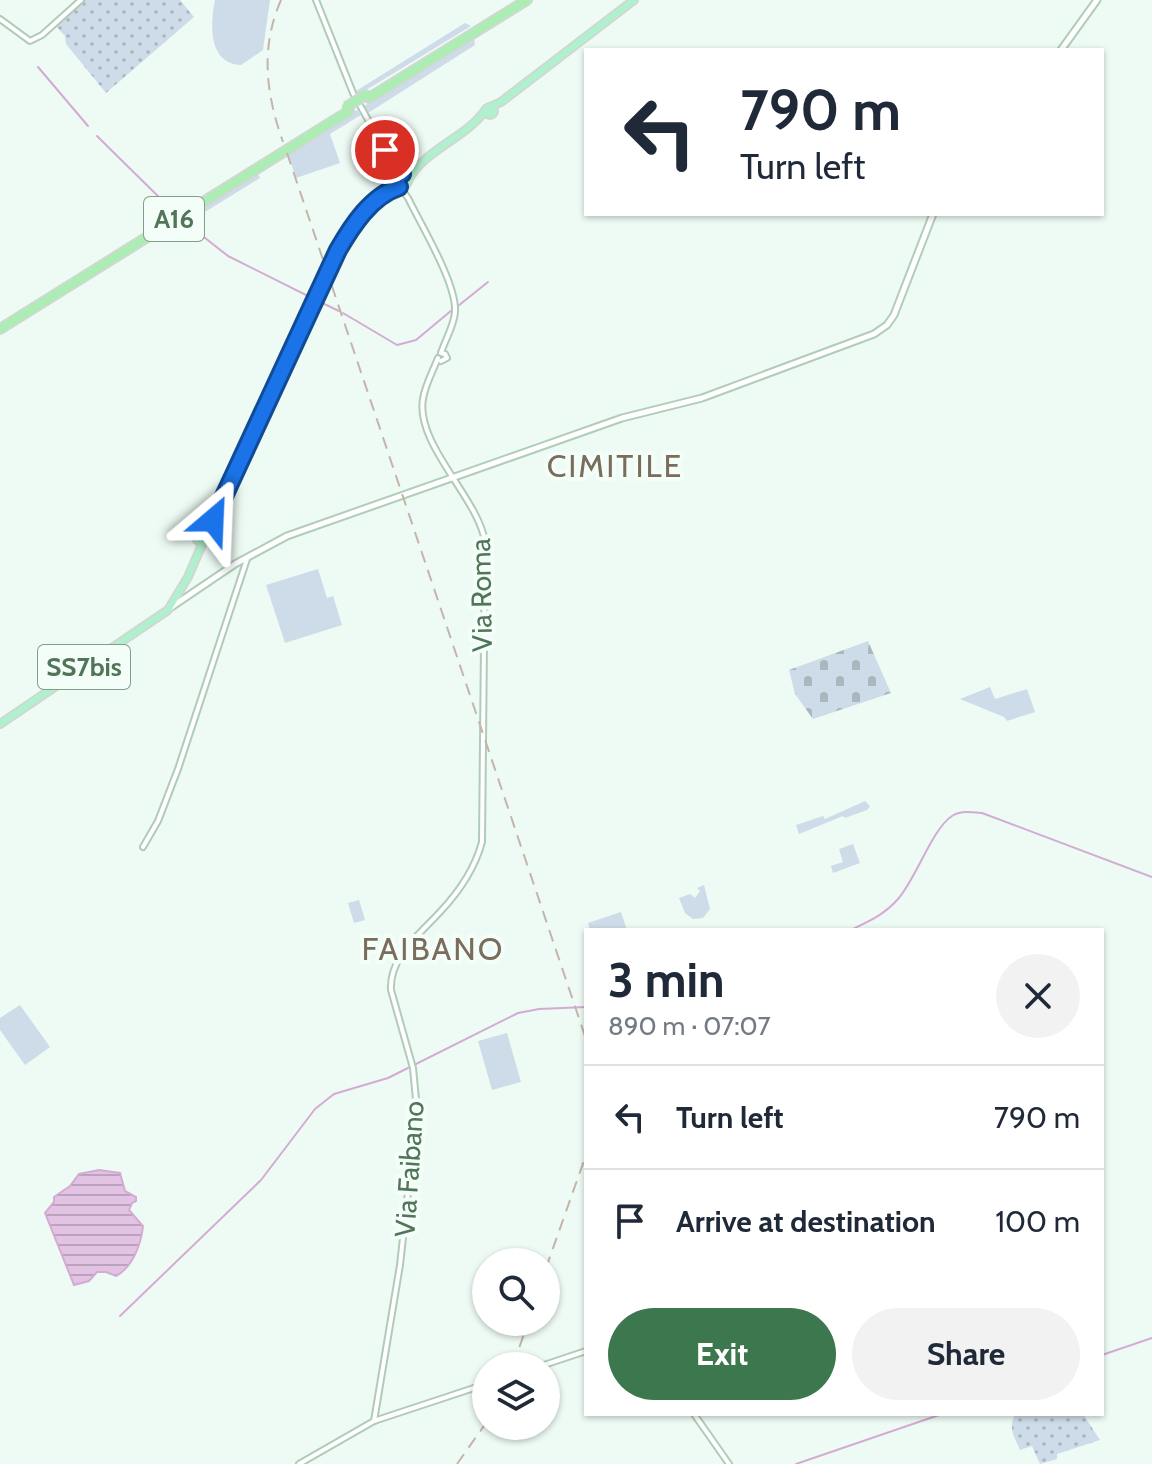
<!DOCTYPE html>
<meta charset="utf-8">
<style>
:root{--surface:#fff;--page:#f2f2f3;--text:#1f2937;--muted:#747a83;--line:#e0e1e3;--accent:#3d774e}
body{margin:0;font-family:Cabin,sans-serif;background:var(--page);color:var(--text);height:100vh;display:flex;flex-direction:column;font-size:30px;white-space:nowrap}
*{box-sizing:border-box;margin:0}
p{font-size:26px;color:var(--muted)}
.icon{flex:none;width:44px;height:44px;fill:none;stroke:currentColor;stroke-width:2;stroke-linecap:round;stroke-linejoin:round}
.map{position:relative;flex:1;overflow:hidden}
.side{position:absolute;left:584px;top:928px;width:520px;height:488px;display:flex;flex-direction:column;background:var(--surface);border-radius:0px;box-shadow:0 2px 6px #0004}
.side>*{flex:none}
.hud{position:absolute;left:584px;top:48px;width:520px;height:168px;border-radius:0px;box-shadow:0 2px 6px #0004;background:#fff;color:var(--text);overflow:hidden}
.controls{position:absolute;left:472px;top:1248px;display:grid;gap:16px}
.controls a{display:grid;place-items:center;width:88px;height:88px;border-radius:50%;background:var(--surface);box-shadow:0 2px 6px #0004;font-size:40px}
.pin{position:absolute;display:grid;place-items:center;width:68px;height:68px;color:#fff;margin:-34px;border:4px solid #fff;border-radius:50%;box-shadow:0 2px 8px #0007}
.me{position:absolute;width:88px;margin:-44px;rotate:26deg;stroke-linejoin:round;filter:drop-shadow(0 0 6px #0008)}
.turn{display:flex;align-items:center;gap:28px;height:168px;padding:0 24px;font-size:36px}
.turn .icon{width:104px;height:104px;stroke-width:2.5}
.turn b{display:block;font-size:56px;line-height:68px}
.round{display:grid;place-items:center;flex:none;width:84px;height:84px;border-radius:42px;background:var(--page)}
.summary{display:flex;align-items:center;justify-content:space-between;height:136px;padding:0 24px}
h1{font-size:48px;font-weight:800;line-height:60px}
.action{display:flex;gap:16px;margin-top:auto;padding:16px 24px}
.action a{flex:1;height:92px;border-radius:48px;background:var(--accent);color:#fff;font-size:32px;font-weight:800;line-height:92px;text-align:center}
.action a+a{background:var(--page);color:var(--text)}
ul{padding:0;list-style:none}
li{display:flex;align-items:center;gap:24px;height:104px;padding:0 24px;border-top:2px solid var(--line)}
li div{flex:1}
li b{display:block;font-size:30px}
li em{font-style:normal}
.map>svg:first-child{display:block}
</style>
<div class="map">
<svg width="1152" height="1464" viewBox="0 0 1152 1464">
<defs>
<pattern id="cemetery-stones" width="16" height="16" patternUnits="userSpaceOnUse" patternTransform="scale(2)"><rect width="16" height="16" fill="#cddce8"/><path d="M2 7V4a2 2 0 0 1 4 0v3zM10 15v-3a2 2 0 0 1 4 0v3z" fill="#a9b7bf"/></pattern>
<pattern id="park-dots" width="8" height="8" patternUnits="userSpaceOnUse" patternTransform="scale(2)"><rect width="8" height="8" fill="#cddce8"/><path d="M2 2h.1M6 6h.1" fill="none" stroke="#a9b7bf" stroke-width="1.8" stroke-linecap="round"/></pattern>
<pattern id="water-rules" width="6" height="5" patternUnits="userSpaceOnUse" patternTransform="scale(2)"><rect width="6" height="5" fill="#e3c3e3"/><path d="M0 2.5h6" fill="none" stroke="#bba3bb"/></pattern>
</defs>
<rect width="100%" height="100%" fill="#eefbf4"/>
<g fill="#cddce8">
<path d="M215,0H270L263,50L241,65C208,64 210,24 215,0Z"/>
<path d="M465,23L471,26L358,95L356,91Z"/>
<path d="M474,38L475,45L368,113L364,106Z"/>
<path d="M357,110L361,115L330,134L340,163L296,178L288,154Z"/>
<path d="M257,172L260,178L187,223L182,219Z"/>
<path d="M318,569L327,598L333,596L342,625L285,643L266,585Z"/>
<path d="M990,687L995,699L1027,689L1035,712L1007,721L1004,717L960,699Z"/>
<path d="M865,801L870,806L867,810L845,818L843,816L799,834L796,825L823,816L825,819Z"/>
<path d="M853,844L860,863L833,873L831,866L843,862L839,849Z"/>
<path d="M704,885L710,909L703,918L693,919L685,913L679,898L690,894L695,898L700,891L697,888Z"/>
<path d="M359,900L365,920L354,923L348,903Z"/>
<path d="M621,912L627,930H590L588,923Z"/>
<path d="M20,1005L50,1047L25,1065L0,1030V1018Z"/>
<path d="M507,1033L521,1082L492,1090L478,1041Z"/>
</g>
<path fill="url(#cemetery-stones)" d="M868,641L891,693L813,719L795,694L789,670Z"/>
<g fill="url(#park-dots)">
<path d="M83,0H180L194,17L106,93L66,44L65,36L55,25Z"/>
<path d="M1015,1414H1083L1100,1440L1057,1454V1459L1040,1464L1032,1446L1020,1450C1014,1435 1008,1430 1015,1414Z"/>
</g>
<path fill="url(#water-rules)" stroke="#d4abd3" stroke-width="2" d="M99,1170L120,1173L125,1191L136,1197V1201L132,1203L129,1210L143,1226C141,1244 133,1267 116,1276L106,1272H97L89,1281L74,1285L45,1213L54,1202V1197L70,1186L79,1174Z"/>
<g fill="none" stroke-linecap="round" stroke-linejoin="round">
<g stroke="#d4abd3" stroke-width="2">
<path d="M38,67L88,126"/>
<path d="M97,136L172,210"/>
<path d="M181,219L228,256L312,298"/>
<path d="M318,301L339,311"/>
<path d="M458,306L488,282"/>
<path d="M343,313L397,345L416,340L452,310"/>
<path d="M851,930C869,921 884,915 898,899C916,879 932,829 952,816C961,810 972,812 982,813L1152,877"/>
<path d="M120,1316L261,1180L315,1109L334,1094L388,1078L518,1013L539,1009L586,1007"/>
<path d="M1102,1355L1152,1338"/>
<path d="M796,1464L942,1414"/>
</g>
<g stroke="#b1cbb9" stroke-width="8">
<g id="tertiary">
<path d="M316,0L353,93L385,150L396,176"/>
<path d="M0,19L30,41L42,35L81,0"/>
<path d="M394,166L402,174"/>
<path d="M400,187L408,198C421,225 457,284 455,312C454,326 445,340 441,353"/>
<path d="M441,353L445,354L447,358L441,361"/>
<path d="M143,847L158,821L178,769L247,559"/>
<path d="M541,1366L586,1351"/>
<path d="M694,1414L729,1464"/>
<path d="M374,1421L400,1265L417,1110L413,1068L391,990C389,957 420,934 440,912C458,893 475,868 482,842L485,542C479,499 415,444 423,399C425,385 433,371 438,358"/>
<path d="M299,1464L374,1421L486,1384"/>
</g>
</g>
<g stroke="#b0cdb8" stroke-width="9">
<g id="secondary">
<path d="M1061,50L1097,0"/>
<path d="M170,608L235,564L287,536L622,418L702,398L874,334L887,325L894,315L933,214"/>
</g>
</g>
<g stroke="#cfd8d1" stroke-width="10">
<g id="primary">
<circle cx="490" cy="111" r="4"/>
<path d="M490,107L501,102L634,0"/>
<circle cx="401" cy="180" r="7"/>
<path d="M408,181C424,149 467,138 486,109"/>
<path d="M329,269L359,219L394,180"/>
<path d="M230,485L325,278"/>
<circle cx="201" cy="537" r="5"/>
<path d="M206,537L230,483"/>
<path d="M0,724L168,610L188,577L204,540"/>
</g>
</g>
<g stroke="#cfd8d1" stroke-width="12">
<g id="motorway">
<path d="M369,98L527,0"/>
<path d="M0,329L349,111"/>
</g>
</g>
<use href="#tertiary" stroke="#fff" stroke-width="4"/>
<use href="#secondary" stroke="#fff" stroke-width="5"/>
<use href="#primary" stroke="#aff1cf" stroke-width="6"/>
<use href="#motorway" stroke="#acedb4" stroke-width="8"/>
<g stroke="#c3b5aa" stroke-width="2" stroke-dasharray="12 8" stroke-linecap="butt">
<path d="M281,0C260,48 266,94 283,142"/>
<path d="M287,153L586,1039"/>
<path d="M546,1268L586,1155"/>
<path d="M513,1366L528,1322"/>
<path d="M457,1464L486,1423"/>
</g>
<g stroke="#cfd8d1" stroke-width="10" stroke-linecap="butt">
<path id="primary-bridge" d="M325,278L329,269"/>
</g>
<g stroke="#cfd8d1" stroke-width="12" stroke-linecap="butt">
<path id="motorway-bridge" d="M346,107L367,94"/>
</g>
<use href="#primary-bridge" stroke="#aff1cf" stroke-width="6"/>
<use href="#motorway-bridge" stroke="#acedb4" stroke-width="8"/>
</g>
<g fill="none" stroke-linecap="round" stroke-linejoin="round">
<g stroke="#114b97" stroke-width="20">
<path id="route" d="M213,520L338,250C352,226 371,196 399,187L395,178L402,174L394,165L385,150"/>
</g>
<use href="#route" stroke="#1a73e8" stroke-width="14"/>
</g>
<g text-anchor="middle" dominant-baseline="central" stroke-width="8" stroke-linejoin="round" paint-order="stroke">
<g fill="#f4fef9" stroke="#839e89" stroke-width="2">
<rect x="144" y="197" width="60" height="44" rx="6"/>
<rect x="38" y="645" width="92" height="44" rx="6"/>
</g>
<g font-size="26" font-weight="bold" fill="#527559">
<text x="174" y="219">A16</text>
<text x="84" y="667">SS7bis</text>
</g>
<g font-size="28" fill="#527559" stroke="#f4fef9">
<text transform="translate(481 595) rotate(-91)">Via Roma</text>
<text transform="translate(409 1169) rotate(-86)">Via Faibano</text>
</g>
<g font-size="32" letter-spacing="2" fill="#7b6d5d" stroke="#f4fef9">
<text x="615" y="465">CIMITILE</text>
<text x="433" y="948">FAIBANO</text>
</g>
</g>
</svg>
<div class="controls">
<a><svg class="icon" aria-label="search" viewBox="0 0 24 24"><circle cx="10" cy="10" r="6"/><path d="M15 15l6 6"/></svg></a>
<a><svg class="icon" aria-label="layers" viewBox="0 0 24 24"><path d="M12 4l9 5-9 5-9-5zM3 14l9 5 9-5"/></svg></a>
</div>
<div class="pin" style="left:385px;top:150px;background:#d93025"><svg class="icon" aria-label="arrive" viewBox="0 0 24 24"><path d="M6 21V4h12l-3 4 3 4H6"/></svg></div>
<svg class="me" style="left:213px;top:520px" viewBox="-20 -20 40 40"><path d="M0-17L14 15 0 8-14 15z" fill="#1a73e8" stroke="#fff" stroke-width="4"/></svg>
<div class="hud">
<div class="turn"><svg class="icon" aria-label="left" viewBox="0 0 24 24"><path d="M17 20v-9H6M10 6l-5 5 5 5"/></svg><div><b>790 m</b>Turn left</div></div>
</div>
<section class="side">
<div class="summary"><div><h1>3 min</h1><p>890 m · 07:07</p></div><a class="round"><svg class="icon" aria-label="close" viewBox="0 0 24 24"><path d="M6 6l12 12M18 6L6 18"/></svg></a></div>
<ul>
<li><svg class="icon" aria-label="left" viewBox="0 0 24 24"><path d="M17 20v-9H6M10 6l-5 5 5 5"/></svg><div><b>Turn left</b></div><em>790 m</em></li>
<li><svg class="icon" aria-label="arrive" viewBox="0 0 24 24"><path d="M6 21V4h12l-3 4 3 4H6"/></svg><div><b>Arrive at destination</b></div><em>100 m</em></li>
</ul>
<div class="action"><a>Exit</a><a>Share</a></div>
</section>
</div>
